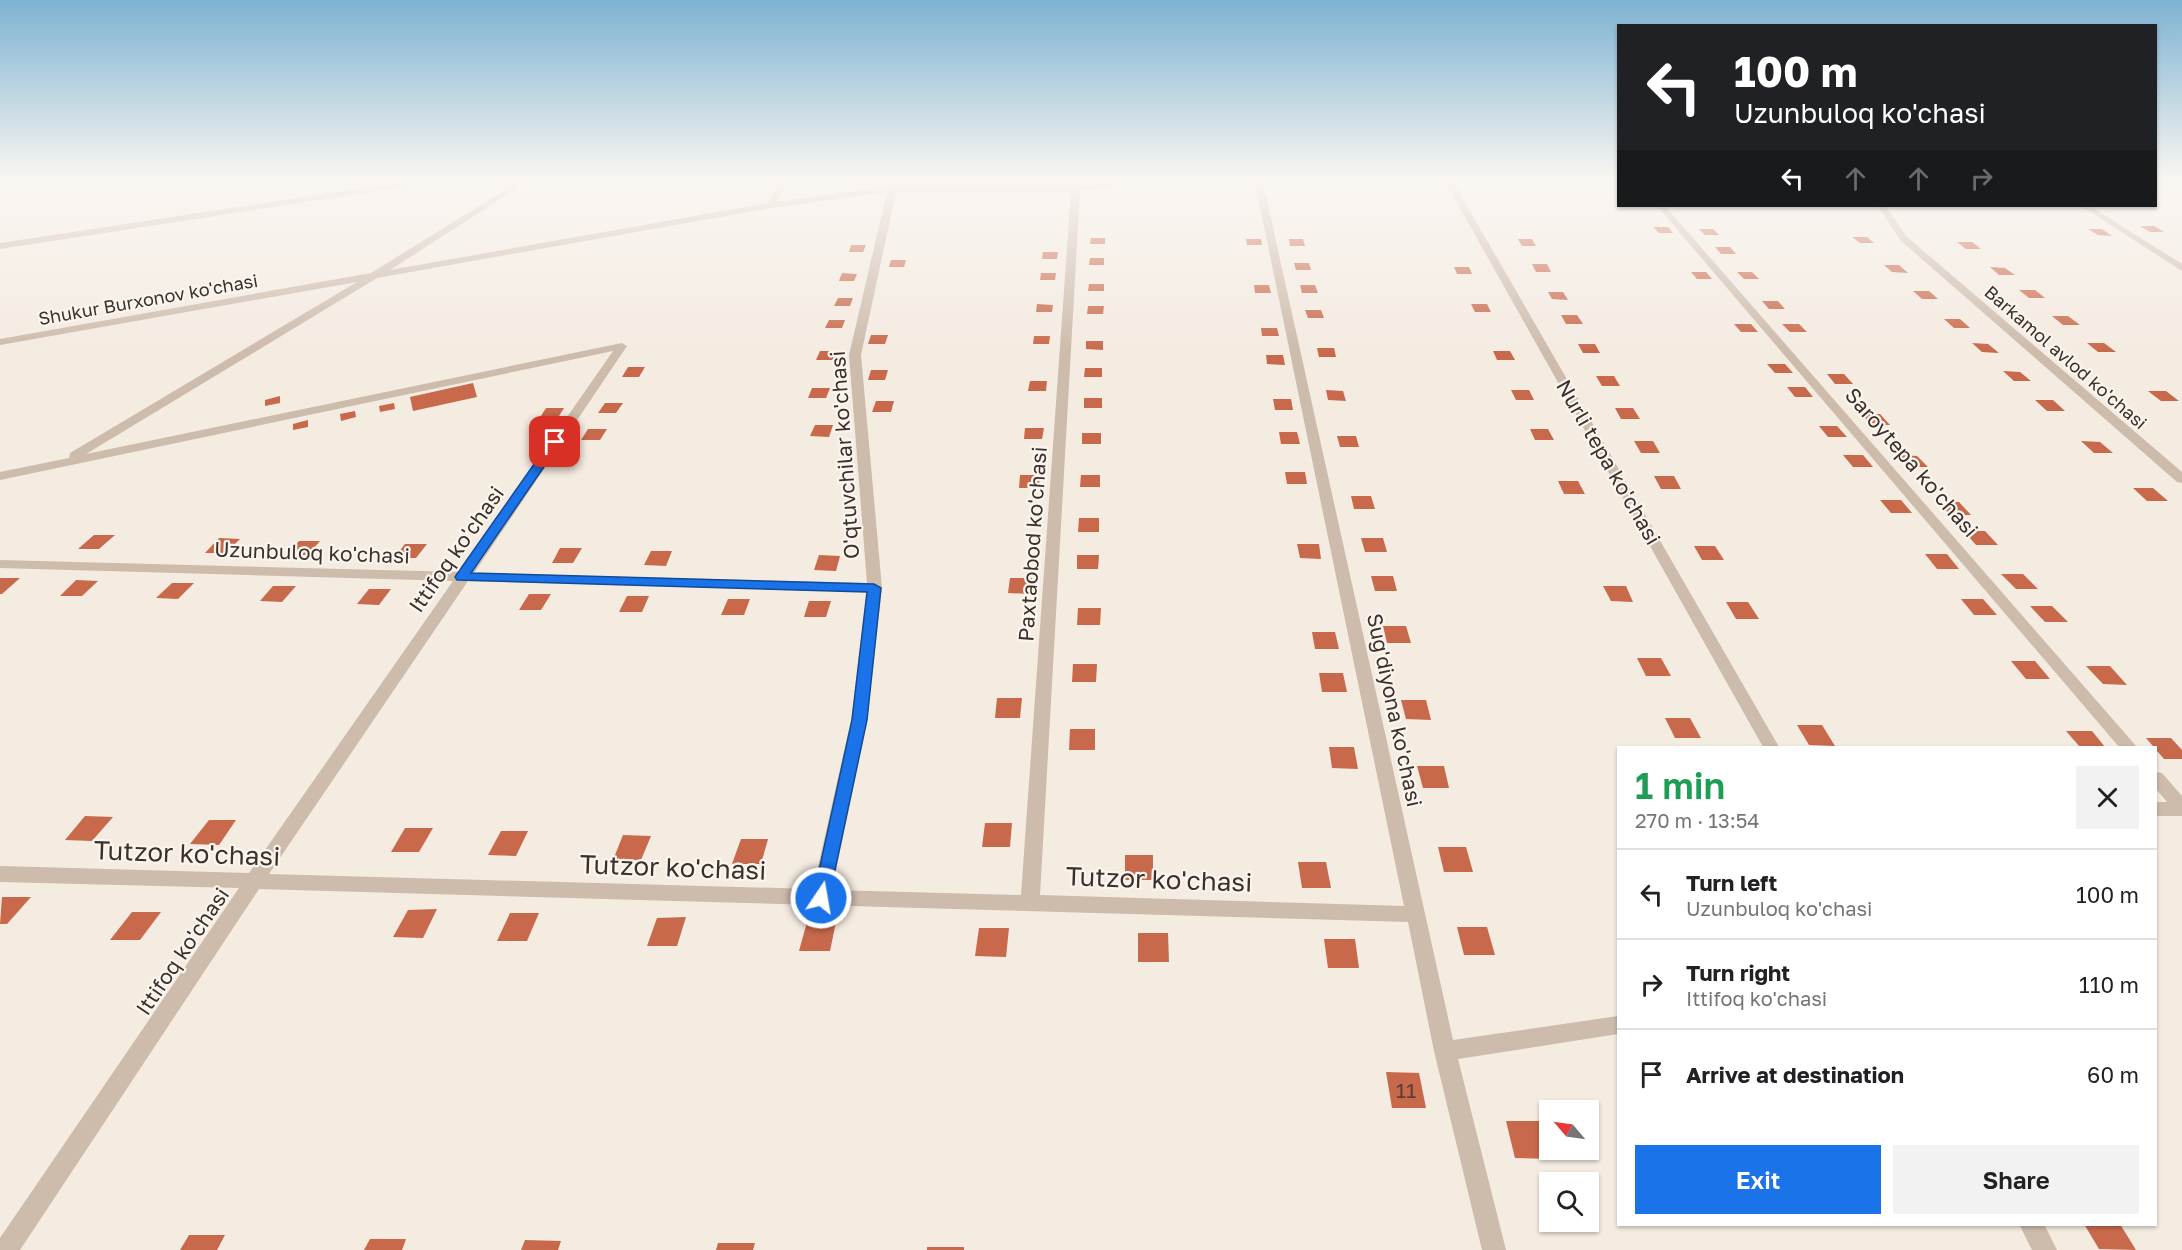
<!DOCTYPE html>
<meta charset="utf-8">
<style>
:root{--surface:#fff;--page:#f2f2f2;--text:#202124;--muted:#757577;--line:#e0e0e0;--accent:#1a73e8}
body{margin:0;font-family:"Golos Text",sans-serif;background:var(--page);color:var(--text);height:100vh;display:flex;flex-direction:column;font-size:22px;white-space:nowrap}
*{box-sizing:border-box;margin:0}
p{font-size:20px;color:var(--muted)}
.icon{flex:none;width:33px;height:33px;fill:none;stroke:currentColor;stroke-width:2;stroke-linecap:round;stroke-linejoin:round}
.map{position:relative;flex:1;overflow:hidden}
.side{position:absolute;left:1617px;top:746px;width:540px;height:480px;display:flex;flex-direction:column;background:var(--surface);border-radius:0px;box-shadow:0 2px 4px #0004}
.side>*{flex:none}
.banner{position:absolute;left:1617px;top:24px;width:540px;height:183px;border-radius:0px;box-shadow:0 2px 4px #0004;background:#202124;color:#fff;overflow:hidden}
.needle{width:39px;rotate:299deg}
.controls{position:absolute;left:1539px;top:1100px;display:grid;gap:12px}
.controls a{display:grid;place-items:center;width:60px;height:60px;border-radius:0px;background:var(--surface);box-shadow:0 2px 4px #0004;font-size:30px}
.pin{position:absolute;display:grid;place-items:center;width:51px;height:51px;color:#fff;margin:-26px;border-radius:12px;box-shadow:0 3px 9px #0006}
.me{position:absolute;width:66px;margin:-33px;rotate:12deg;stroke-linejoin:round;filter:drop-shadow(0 0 4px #0008)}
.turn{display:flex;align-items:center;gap:21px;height:126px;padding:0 18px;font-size:27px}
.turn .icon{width:78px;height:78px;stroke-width:2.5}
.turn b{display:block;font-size:42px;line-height:51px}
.lanes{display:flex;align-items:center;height:57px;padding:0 18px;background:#0003;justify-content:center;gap:30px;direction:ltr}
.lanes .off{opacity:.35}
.round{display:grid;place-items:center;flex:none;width:63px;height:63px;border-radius:0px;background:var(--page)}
.headline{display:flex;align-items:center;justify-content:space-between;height:102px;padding:0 18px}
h1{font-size:36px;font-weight:600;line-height:45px;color:#1e9e55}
.primary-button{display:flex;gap:12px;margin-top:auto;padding:12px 18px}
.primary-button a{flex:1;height:69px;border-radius:0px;background:var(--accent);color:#fff;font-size:24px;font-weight:600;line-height:69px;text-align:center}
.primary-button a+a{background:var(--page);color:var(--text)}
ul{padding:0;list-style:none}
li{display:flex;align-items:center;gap:18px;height:90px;padding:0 18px;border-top:2px solid var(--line)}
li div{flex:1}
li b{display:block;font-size:22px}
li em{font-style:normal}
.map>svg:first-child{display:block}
</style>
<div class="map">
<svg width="2182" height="1250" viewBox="0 0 2182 1250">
<rect width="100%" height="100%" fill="#f4ebe1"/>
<g fill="#c8694b">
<path d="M2140,226H2154L2164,232H2150Z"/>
<path d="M1653,227H1668L1673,233H1659Z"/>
<path d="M1699,229H1713L1719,235H1705Z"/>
<path d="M2088,229H2102L2112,236L2098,235Z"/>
<path d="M1852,237H1867L1874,243H1860Z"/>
<path d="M1091,238H1105V244H1090Z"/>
<path d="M1246,239H1261L1262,245H1247Z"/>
<path d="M1289,239H1303L1305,246H1290Z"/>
<path d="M1518,239H1532L1536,246H1522Z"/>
<path d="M1957,242H1972L1981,249H1966Z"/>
<path d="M851,245H866L863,252H849Z"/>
<path d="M1715,247H1730L1736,254H1721Z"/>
<path d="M1043,252H1058L1057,259H1042Z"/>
<path d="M1090,258H1104V265H1089Z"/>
<path d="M891,260H906L904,267H889Z"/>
<path d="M1294,263H1309L1311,270H1296Z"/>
<path d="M1532,264H1547L1551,272H1536Z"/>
<path d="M1884,265H1899L1908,273L1892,272Z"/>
<path d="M1454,267H1469L1472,274H1457Z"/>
<path d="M1990,267L2005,268L2015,275H1999Z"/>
<path d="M1691,272H1706L1712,279H1697Z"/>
<path d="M1737,272H1752L1759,279H1744Z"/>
<path d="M842,273L857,274L854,281H839Z"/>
<path d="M1041,273H1056L1055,280H1040Z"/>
<path d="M1089,284H1104V291H1088Z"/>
<path d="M1254,285H1269L1271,293H1255Z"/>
<path d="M1300,285H1315L1318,293H1302Z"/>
<path d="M2019,290H2035L2045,298H2029Z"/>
<path d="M1913,291H1929L1938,299H1922Z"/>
<path d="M1548,292H1563L1568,300L1552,299Z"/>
<path d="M838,298H853L850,306H834Z"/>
<path d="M1762,301H1778L1785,309H1769Z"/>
<path d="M1037,304L1053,305L1052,312H1036Z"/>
<path d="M1471,304H1487L1491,312H1475Z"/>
<path d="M1088,306H1104L1103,314H1087Z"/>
<path d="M1305,310H1321L1324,318H1308Z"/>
<path d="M1561,315H1577L1583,324H1566Z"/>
<path d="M2052,316H2068L2080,325H2063Z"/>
<path d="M1944,319H1960L1970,328H1954Z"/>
<path d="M829,320H845L842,328H825Z"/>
<path d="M1734,324H1751L1758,332H1741Z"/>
<path d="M1782,324H1799L1807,332H1790Z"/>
<path d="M1261,328H1277L1279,336H1262Z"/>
<path d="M871,335H888L885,344H868Z"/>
<path d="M1034,336H1050L1049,344H1033Z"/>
<path d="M1086,341H1103V350L1086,349Z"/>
<path d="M1972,343L1988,344L1999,353L1982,352Z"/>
<path d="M2087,343H2104L2116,352H2098Z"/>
<path d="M1578,344H1595L1600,353H1583Z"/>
<path d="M1317,348H1334L1336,357H1319Z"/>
<path d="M820,351H837L833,360H816Z"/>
<path d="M1493,351H1510L1515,360H1497Z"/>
<path d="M1266,355H1283L1285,365L1267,364Z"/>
<path d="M1767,364H1785L1793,373H1775Z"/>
<path d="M628,367H645L639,377H622Z"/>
<path d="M1085,368H1102V377H1084Z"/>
<path d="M871,370H888L885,380H868Z"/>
<path d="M2003,371L2020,372L2031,381H2014Z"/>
<path d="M1827,374H1844L1853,384H1835Z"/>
<path d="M1596,376H1614L1620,386H1602Z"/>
<path d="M1030,381H1047L1046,391H1028Z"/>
<path d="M473,383L477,397L413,411L410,397Z"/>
<path d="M1787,387H1805L1813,397H1795Z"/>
<path d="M812,388H830L826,398H808Z"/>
<path d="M1326,390L1343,391L1346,401L1328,400Z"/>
<path d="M1511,390H1529L1534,400H1516Z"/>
<path d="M2148,391H2166L2179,401H2161Z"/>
<path d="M280,396V403L265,406V400Z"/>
<rect x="1084" y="398" width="18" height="10"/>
<path d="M1273,399H1291L1293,410H1275Z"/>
<path d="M2035,400H2053L2065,411H2047Z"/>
<path d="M876,401H894L891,412H872Z"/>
<path d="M394,403L395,409L380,412L379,406Z"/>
<path d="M605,403H623L616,413H598Z"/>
<path d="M546,408H564L557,419H539Z"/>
<path d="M1615,408H1633L1640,419H1621Z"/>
<path d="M355,411L356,417L341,421L340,414Z"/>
<path d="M1862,414H1880L1890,425H1871Z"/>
<path d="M308,420V427L293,430V424Z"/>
<path d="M815,425H833L829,437L810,436Z"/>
<path d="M1819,426H1837L1847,437H1828Z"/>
<path d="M1025,428H1044L1042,439H1024Z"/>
<path d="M588,429H607L600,440H581Z"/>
<path d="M1530,429H1548L1554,440H1535Z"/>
<path d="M1279,432H1297L1300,444H1281Z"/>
<rect x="1082" y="433" width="19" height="11"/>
<path d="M1337,436H1356L1359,447H1340Z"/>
<path d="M1634,441H1653L1660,453H1641Z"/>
<path d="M2081,441L2100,442L2113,453H2094Z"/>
<path d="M1843,455H1863L1873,467H1853Z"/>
<path d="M1898,455L1917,456L1928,467H1908Z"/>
<path d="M1285,472H1305L1307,484H1287Z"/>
<path d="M1020,475H1040L1039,488H1019Z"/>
<path d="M1081,475H1100V487H1080Z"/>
<path d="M1654,476H1674L1681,489H1661Z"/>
<path d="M1558,481H1578L1585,494H1564Z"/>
<path d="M2133,488H2153L2168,501H2147Z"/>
<path d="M1351,496H1371L1375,509H1354Z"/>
<path d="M1880,500H1901L1912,513H1891Z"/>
<path d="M1938,501L1959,502L1971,515H1950Z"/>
<path d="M1079,518H1099V532H1078Z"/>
<path d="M1964,531H1985L1998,545H1976Z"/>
<path d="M94,535H115L99,549H78Z"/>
<path d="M219,538L240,539L226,553H205Z"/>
<path d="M1361,538H1383L1387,552H1365Z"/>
<path d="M299,541H320L308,555H286Z"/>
<path d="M405,544H427L416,558H394Z"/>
<path d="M1297,544H1319L1321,559L1300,558Z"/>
<path d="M1694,546H1715L1724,560H1702Z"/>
<path d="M560,548H582L573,563H552Z"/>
<path d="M651,551H672L666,566L644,565Z"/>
<path d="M1925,554H1947L1959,569H1937Z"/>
<path d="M819,555L840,556L836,571L814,570Z"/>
<path d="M1077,555H1099L1098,569H1077Z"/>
<path d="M2001,574H2023L2038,589H2016Z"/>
<path d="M1371,576H1393L1397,591H1375Z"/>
<path d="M0,578H20L2,594H0Z"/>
<path d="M1010,578H1032L1030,594L1008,593Z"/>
<path d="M76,580L98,581L82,596H60Z"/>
<path d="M172,583H194L178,599L156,598Z"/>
<path d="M273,586H296L282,602L260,601Z"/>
<path d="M1603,586H1626L1633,602L1611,601Z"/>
<path d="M369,589H391L379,605L357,604Z"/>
<path d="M529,594H551L541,610H519Z"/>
<path d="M627,596H649L642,612H619Z"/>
<path d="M728,599H750L744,615H721Z"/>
<path d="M1961,599H1983L1997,615H1974Z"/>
<path d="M809,601H831L826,617H804Z"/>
<path d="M1726,602H1748L1759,619H1736Z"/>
<path d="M2030,606H2052L2068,622H2045Z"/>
<path d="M1078,608H1101L1100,625H1077Z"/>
<path d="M1383,626H1406L1411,643H1387Z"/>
<path d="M1312,632H1335L1339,649H1315Z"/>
<path d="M1637,658H1661L1671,676H1646Z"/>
<path d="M2011,661H2035L2050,679H2026Z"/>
<path d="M1073,664H1097L1096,682H1072Z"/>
<path d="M2086,666H2110L2127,685L2103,684Z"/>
<path d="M1319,673H1343L1347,692H1322Z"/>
<path d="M997,698H1022L1020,718H995Z"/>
<path d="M1401,700H1426L1431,720L1406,719Z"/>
<path d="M1665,718H1690L1701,738H1675Z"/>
<path d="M1797,725H1822L1835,746L1809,745Z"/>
<path d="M1070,729H1095V750H1069Z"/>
<path d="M2066,731H2092L2105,747H2080Z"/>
<path d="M2146,738H2171L2182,750V759H2164Z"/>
<path d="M1329,747H1354L1358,769L1332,768Z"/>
<path d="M1417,766H1444L1449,788H1423Z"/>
<path d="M85,816L113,817L92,841L65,840Z"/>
<path d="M209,820H236L219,845L190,844Z"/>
<path d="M985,823H1012L1010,847H982Z"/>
<path d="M405,828H433L419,852H391Z"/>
<path d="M501,831H528L516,856L488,855Z"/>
<path d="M623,835L651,836L641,860H613Z"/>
<path d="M741,839H768L761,864H732Z"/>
<path d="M1438,847H1466L1473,872H1444Z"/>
<rect x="1125" y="855" width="28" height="25"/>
<path d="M1298,862H1326L1331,888H1302Z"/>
<path d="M2,897H31L7,924H0Z"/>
<path d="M437,909L423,938L393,937L408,910Z"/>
<path d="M132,912H161L140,940H110Z"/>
<path d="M510,913H539L527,941H497Z"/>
<path d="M686,917L677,946H647L657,918Z"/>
<path d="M807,922H836L830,951H799Z"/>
<path d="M1457,927H1487L1495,955H1464Z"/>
<path d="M979,928H1009L1006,957L975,956Z"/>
<path d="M1138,933H1168L1169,962H1138Z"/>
<path d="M1324,939H1355L1359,968H1328Z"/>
<path d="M1386,1072L1419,1073L1426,1108H1392Z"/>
<path d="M1506,1121H1540L1550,1159L1515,1158Z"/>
<path d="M2084,1224H2120L2136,1250L2099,1249Z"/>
<path d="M189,1235H225L217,1250H180Z"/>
<path d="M370,1239H406L402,1250H364Z"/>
<path d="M525,1240L561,1241L558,1250H521Z"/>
<path d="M718,1243H755L753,1250H716Z"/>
<rect x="927" y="1247" width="37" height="3"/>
</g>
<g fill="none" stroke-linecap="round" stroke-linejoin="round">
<g fill="#cdbbac" fill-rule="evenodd">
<path d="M430,178H447L443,181L0,249V243Z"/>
<path d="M524,178H533L390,270L768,203L782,178H790L777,202L892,186H1076L1142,178H1161L1157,181L1080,191L1040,895L1404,906L1254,178H1262L1453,1040L1618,1016V1034L1458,1059L1506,1250H1482L1434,1051L1408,922L259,889L20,1250H0V1238L239,888L0,882V866L249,873L453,581L0,568V560L459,572L613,351L0,480V472L69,458L70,453L357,282L0,345V339L371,273ZM887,192L849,355L867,583L474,573L627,346L622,343L86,454L377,278L771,208ZM896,192H1071L1021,895L832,890L867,720L882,588L861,355ZM468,581L867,592L851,720L813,889L269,874Z"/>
<path d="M1443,178H1451L1779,747H1763Z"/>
<path d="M1657,206H1665L2137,747H2119Z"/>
<path d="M1878,206H1886L1906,236L2182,472V483L2177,482L1900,240Z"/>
<path d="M2081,206H2090L2182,264V271Z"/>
<path d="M2156,772L2162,773L2182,796V816H2156V802H2167L2156,789Z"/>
<path d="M2019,1224H2044L2057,1250H2032Z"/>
</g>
</g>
<linearGradient id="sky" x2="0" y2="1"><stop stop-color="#7eb2d2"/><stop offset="0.51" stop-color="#faf6f2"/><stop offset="1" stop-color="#faf6f2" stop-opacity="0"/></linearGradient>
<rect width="2182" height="352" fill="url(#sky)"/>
<path fill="#1a73e8" stroke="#114b97" stroke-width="1.5" d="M555,439L561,442L471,573L874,584L881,588L867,720L828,903L821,905L815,903L813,898L852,720L867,592L457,580L455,577L457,574L551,440Z"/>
<g text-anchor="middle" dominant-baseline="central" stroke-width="4.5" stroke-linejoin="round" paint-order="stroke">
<g font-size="18" fill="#3b302b" stroke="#fbf5ee">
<text transform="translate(148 299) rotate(-10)">Shukur Burxonov ko'chasi</text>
<text transform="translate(2066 357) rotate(41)">Barkamol avlod ko'chasi</text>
</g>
<g font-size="21" fill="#3b302b" stroke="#fbf5ee">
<text transform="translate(844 455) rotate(-94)">O'qtuvchilar ko'chasi</text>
<text transform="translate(1609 462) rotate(60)">Nurli tepa ko'chasi</text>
<text transform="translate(1912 462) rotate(49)">Saroytepa ko'chasi</text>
<text transform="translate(1032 544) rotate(-86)">Paxtaobod ko'chasi</text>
<text transform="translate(456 549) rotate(-55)">Ittifoq ko'chasi</text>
<text transform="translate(312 552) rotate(2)">Uzunbuloq ko'chasi</text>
<text transform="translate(1395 710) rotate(78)">Sug'diyona ko'chasi</text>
<text transform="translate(182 951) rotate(-56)">Ittifoq ko'chasi</text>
</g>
<g font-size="21" fill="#5e3e33">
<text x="1406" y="1090">11</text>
</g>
<g font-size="26" fill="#3b302b" stroke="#fbf5ee">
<text transform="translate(187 853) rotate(2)">Tutzor ko'chasi</text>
<text transform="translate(673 867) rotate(2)">Tutzor ko'chasi</text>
<text transform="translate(1159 879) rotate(2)">Tutzor ko'chasi</text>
</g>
</g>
</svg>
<div class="controls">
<a><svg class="needle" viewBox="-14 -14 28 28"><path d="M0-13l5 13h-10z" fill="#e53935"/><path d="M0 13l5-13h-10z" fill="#757577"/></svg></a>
<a><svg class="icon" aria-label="search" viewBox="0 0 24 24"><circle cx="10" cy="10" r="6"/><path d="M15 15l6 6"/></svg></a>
</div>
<div class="pin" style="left:555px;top:442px;background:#d93025"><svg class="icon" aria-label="arrive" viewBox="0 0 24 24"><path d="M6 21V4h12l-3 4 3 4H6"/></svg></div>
<svg class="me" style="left:821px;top:898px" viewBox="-20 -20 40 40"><circle r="17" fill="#1a73e8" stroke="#fff" stroke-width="3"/><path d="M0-11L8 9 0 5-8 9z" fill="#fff"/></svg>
<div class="banner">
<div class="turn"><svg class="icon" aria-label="left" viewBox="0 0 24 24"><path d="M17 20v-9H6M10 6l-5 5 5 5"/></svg><div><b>100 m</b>Uzunbuloq ko'chasi</div></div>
<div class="lanes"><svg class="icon" aria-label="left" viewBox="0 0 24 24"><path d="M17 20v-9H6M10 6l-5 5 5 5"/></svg><svg class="icon off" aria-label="ahead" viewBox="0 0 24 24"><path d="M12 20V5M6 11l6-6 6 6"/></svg><svg class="icon off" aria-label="ahead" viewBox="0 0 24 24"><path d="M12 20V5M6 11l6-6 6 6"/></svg><svg class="icon off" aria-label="right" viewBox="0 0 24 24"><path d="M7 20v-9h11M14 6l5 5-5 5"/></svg></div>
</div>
<section class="side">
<div class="headline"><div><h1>1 min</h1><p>270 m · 13:54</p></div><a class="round"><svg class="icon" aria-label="close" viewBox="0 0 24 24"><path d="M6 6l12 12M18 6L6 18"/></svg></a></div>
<ul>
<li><svg class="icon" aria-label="left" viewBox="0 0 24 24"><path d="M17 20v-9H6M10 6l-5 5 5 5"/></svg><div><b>Turn left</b><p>Uzunbuloq ko'chasi</p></div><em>100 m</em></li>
<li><svg class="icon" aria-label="right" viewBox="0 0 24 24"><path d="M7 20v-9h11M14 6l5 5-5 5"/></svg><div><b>Turn right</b><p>Ittifoq ko'chasi</p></div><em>110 m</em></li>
<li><svg class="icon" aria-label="arrive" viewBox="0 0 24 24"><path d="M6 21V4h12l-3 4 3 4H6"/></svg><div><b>Arrive at destination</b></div><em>60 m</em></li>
</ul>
<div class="primary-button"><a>Exit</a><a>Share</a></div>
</section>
</div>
